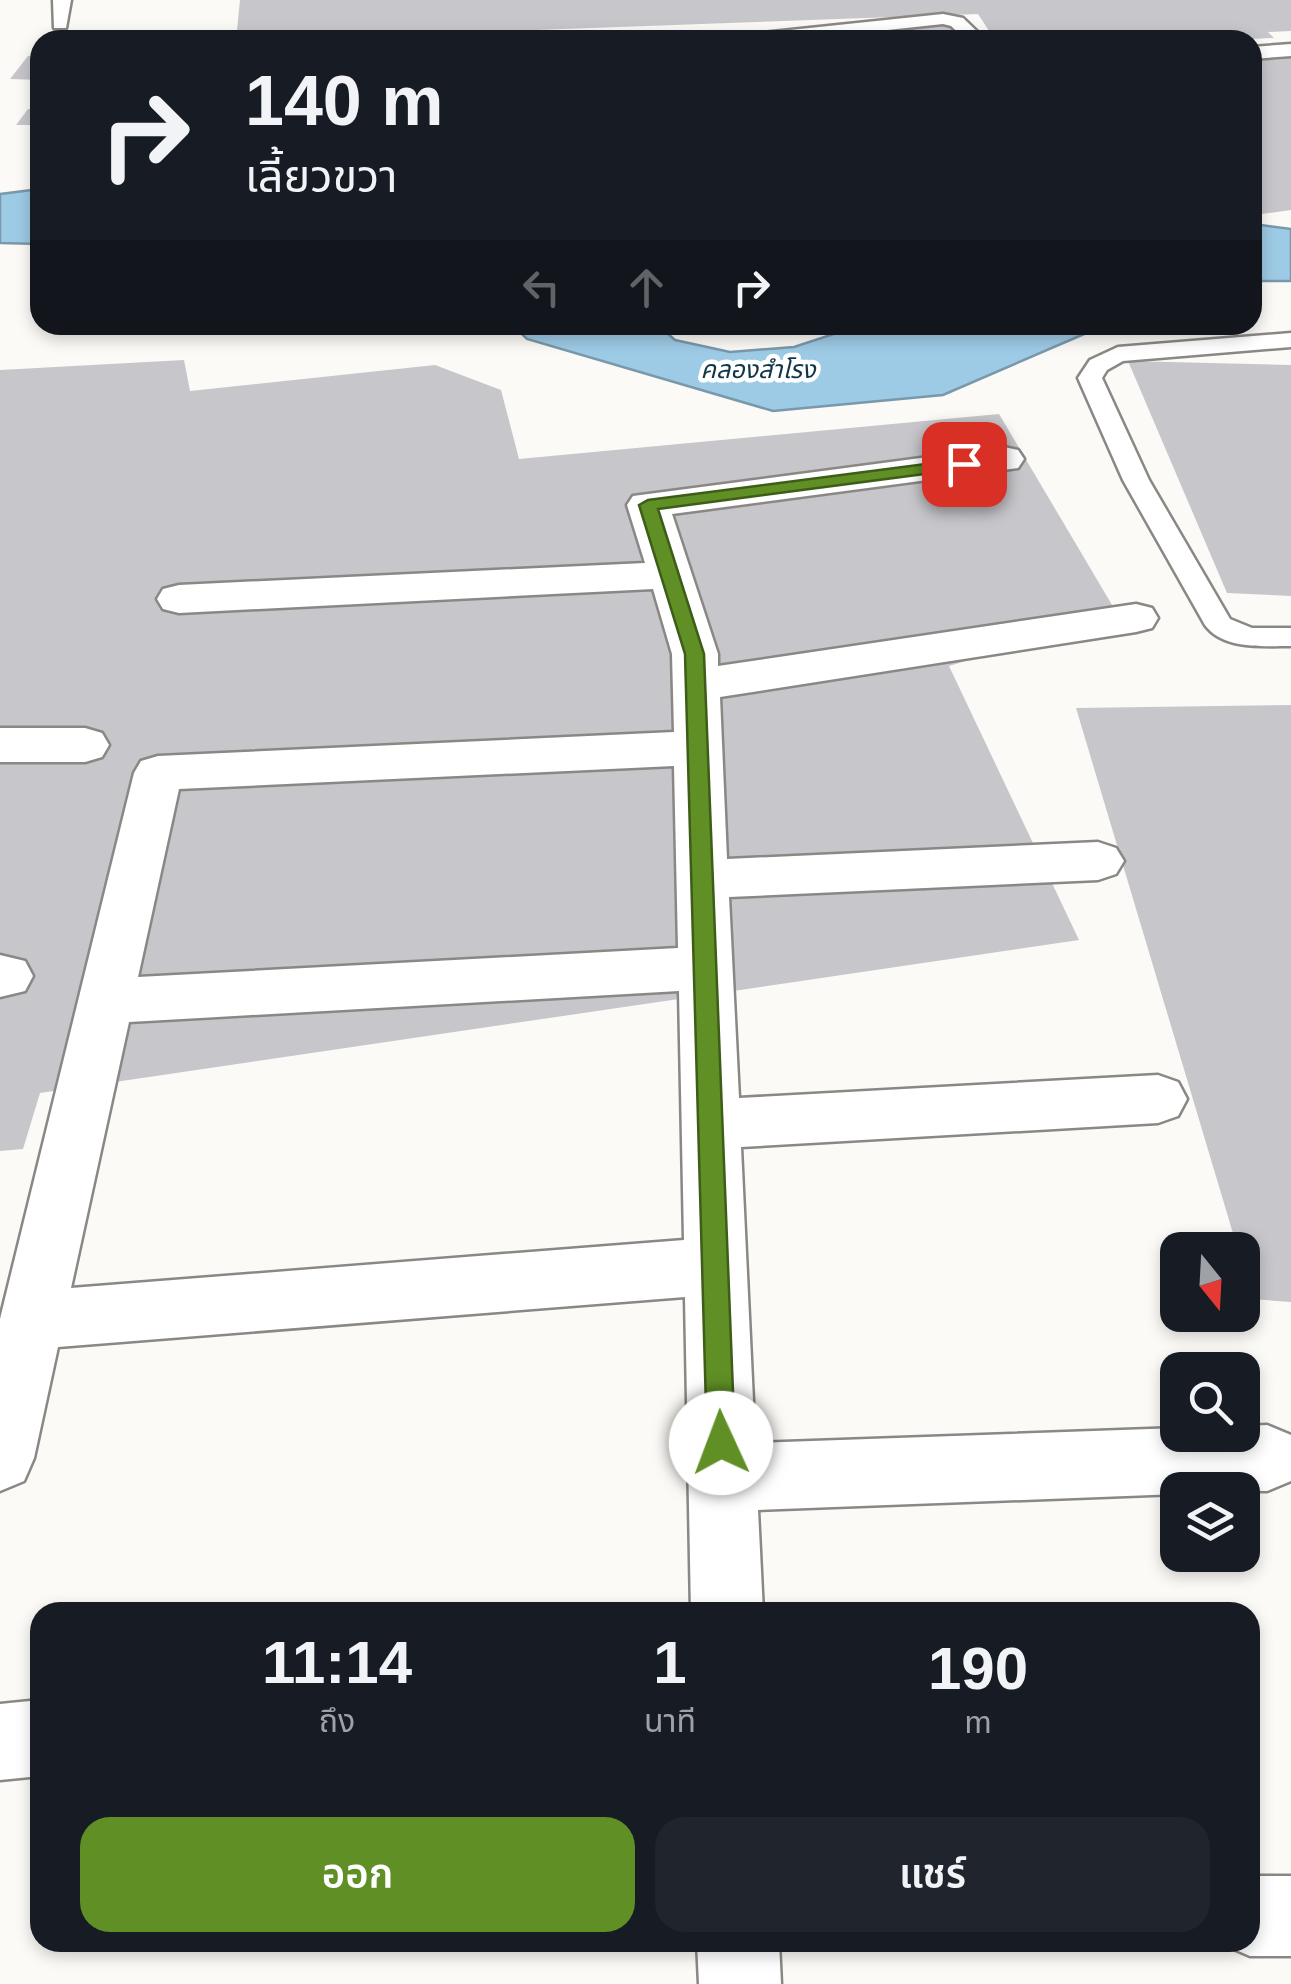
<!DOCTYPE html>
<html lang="th">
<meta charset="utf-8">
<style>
:root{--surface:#171b24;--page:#20242c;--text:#f1f3f6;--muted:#9ea1a6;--accent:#5f8f25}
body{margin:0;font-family:Arial,"Noto Sans Thai",sans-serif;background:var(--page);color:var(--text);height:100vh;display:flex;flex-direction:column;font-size:38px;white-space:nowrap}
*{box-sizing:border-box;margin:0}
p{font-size:32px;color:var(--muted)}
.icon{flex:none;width:55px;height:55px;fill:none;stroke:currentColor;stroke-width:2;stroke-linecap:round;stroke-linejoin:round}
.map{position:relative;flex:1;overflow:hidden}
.sheet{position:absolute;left:30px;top:1602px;width:1230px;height:350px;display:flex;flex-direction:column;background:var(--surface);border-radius:30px;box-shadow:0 5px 15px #0003}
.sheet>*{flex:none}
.guide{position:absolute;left:30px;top:30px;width:1232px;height:305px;border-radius:30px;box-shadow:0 5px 15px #0003;background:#171b24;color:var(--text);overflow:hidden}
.needle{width:65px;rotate:162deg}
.tools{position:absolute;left:1160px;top:1232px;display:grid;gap:20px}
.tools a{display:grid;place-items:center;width:100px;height:100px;border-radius:20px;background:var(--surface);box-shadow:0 5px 15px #0003;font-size:50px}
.pin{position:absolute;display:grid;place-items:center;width:85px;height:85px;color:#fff;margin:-42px;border-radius:20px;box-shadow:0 5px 15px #0006}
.me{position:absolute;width:110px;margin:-55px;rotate:358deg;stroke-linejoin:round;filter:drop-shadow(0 0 8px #0008)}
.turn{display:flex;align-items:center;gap:35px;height:210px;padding:0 50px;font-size:45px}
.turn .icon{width:130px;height:130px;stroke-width:2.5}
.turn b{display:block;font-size:70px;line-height:85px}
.lanes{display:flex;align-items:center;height:95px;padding:0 50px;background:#0003;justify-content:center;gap:50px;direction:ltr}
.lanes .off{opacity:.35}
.eta{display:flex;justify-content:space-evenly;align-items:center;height:170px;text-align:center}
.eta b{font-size:60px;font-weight:600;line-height:70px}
.button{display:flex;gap:20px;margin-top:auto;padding:20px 50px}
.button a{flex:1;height:115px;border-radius:30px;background:var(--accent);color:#fff;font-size:40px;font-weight:600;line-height:115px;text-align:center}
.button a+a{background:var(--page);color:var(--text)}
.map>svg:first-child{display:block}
</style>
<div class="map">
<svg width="1291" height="1984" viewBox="0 0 1291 1984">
<rect width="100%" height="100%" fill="#fcfaf6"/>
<g fill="#9dcae5" stroke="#7998aa" stroke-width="2.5">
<path d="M40,189V244L0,243V194Z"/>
<path d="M1253,224L1291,229V281H1253Z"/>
<path d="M512,325H658L675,340L730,352L794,347L861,325H1105L943,395L773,411L527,339Z"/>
</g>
<g fill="#c7c6ca">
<path d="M240,0H1291V31L1268,32L1274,38L1228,40H995L978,14L483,32L484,38L236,40Z"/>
<path d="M949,23L966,40H861L855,34Z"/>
<path d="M1291,55V210L1262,214L1252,206V59Z"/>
<path d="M28,56H40V80L10,79Z"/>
<path d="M28,109L40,110V125H16Z"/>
<path d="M184,360L190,391L435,365L501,390L519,459L999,414L1118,615L949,666L1079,940L40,1093L23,1149L0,1151V370Z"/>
<path d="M1128,361L1291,365V596L1227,593Z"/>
<path d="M1291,705V1302L1252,1299L1242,1266V1250H1238L1076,708Z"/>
</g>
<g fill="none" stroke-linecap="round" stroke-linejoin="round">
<g stroke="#8a8784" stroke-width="5">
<g id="service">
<path d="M53,0H71L66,28H54Z"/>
<path d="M943,14L963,18L986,40H966L951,26L943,24L795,40H734L743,35Z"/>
<path d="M1291,44V56L1252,59V47Z"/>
<path d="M1291,333V347L1123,361L1107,370L1102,378L1149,480L1230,619L1252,628H1291V646C1264,646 1223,650 1205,625L1123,480L1078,378L1090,360L1118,347Z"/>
</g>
</g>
<g stroke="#8a8784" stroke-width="5">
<g id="minor">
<path d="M1004,447L1018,450L1024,459L1018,468L672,514L718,654V666L1136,604L1152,608L1158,618L1152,628L1136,632L720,697L727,859L1098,842L1116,848L1124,861L1116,874L1098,880L729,897L739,1098L1158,1075L1178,1082L1187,1099L1178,1116L1158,1123L741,1147L755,1443L1178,1428V1435H1242V1426L1267,1425L1291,1435V1481L1267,1491L1178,1490V1494L758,1510L763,1612H691L685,1297L58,1347L34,1458L24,1481L0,1491V1319L134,773L141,761L158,756L674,732L672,654L653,589L179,613L163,609L157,599L163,589L179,585L645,563L627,505L633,496ZM674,766L678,948L138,977L179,789ZM679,991L684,1240L71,1288L129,1022Z"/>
<path d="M0,728H85L102,733L109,745L102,757L85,762H0Z"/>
<path d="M0,955L25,961L33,976L25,991L0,997Z"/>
<path d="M40,1700V1776L0,1780V1704Z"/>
<path d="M1250,1876H1291V1956H1250L1222,1944L1250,1942Z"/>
<path d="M697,1942H779L781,1984H699Z"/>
</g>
</g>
<use href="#service" fill="#fff" fill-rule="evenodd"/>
<use href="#minor" fill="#fff" fill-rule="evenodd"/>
</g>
<path fill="#5f8f25" stroke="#3e5d18" stroke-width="2.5" d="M964,459L973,464L970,468L658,509L704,654L735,1443L731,1452L721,1456L711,1452L707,1443L685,654L639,505L648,500Z"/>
<g text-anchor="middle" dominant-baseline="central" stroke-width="9" stroke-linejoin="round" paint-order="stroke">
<g font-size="25" font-style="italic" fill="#103649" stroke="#fff">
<text x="758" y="369">คลองสำโรง</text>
</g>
</g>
</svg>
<div class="tools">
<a><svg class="needle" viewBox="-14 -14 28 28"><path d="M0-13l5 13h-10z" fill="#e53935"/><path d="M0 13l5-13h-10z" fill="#9ea1a6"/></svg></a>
<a><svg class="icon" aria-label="search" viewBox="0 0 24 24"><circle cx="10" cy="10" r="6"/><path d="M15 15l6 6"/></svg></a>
<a><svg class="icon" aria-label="layers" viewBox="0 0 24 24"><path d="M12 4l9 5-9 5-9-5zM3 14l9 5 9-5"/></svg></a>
</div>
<div class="pin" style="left:964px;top:464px;background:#d93025"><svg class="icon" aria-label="arrive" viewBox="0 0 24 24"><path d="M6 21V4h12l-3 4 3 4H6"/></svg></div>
<svg class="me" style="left:721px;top:1443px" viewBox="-20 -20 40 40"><circle r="19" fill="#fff"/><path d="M0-13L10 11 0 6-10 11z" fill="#5f8f25"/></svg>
<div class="guide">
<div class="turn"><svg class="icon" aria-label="right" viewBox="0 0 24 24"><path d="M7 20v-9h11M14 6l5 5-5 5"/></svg><div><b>140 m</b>เลี้ยวขวา</div></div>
<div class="lanes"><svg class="icon off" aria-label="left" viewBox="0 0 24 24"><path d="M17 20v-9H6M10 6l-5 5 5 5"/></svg><svg class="icon off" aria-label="ahead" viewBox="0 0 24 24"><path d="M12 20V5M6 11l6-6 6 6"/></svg><svg class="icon" aria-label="right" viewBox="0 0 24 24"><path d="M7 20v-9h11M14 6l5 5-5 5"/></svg></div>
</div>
<section class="sheet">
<div class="eta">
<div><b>11:14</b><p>ถึง</p></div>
<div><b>1</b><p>นาที</p></div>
<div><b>190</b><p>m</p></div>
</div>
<div class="button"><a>ออก</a><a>แชร์</a></div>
</section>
</div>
